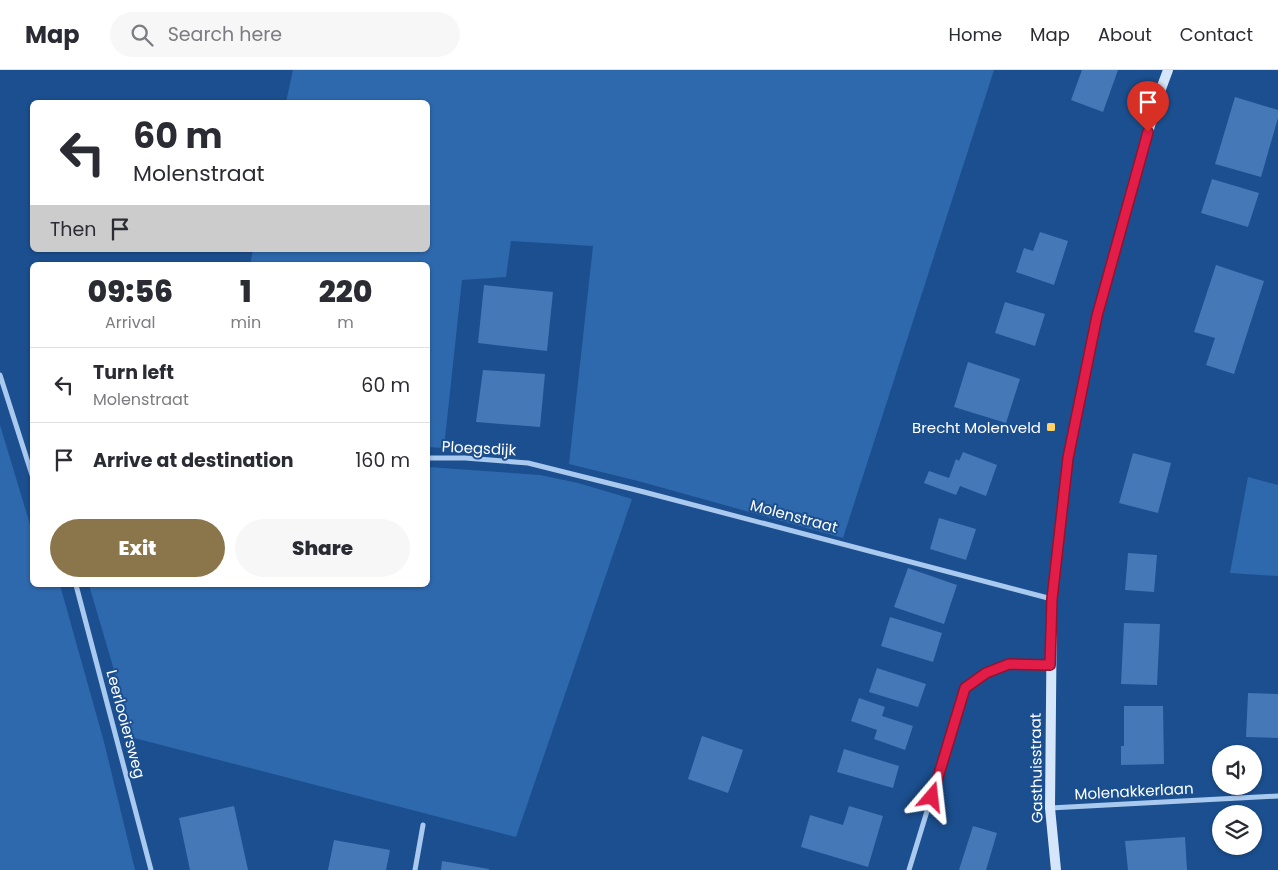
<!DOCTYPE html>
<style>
:root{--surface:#fff;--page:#f7f7f7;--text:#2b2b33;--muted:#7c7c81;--line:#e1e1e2;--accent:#8a764a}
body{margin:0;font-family:Poppins,sans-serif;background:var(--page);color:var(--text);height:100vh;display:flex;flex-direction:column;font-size:19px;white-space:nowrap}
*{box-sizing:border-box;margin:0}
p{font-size:16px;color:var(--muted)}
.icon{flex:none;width:28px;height:28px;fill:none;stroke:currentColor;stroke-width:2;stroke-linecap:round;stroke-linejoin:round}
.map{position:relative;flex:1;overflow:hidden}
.details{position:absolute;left:30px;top:192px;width:400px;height:325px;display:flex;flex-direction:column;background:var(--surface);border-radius:8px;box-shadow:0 1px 4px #0004}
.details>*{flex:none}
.guide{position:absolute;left:30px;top:30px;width:400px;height:152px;border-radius:8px;box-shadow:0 1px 4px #0004;background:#fff;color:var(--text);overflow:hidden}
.controls{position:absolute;left:1212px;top:675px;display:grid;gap:10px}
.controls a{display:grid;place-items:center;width:50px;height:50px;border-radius:50%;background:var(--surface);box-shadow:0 1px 4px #0004;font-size:25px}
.pin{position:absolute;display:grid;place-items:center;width:42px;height:42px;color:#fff;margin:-51px -21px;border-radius:50% 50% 50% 0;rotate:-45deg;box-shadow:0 0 5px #0007}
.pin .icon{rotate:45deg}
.me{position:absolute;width:55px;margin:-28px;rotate:17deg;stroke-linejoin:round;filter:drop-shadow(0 0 4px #0008)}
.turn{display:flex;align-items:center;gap:18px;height:105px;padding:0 20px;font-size:22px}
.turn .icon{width:65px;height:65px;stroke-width:2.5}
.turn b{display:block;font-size:35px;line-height:42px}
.then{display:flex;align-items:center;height:48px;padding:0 20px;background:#0003;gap:10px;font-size:19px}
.eta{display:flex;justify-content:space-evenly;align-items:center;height:85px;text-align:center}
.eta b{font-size:30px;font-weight:800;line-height:35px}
.primary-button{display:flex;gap:10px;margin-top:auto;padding:10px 20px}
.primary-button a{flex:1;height:58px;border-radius:30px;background:var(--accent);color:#fff;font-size:20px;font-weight:800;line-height:58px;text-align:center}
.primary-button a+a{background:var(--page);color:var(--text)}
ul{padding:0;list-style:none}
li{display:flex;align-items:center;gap:15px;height:75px;padding:0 20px;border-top:1px solid var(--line)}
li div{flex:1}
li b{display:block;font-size:19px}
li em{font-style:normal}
header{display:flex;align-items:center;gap:30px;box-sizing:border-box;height:70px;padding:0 25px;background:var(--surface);border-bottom:1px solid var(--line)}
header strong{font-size:24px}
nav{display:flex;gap:28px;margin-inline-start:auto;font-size:18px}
.search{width:350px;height:45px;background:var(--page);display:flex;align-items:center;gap:12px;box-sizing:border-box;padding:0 18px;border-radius:28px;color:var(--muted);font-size:19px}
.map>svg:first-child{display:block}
</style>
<header>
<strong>Map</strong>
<div class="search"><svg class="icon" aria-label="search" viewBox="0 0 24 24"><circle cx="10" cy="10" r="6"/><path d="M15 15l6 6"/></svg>Search here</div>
<nav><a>Home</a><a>Map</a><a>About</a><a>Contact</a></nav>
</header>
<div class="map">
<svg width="1278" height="800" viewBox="0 0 1278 800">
<rect width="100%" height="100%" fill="#1b4f8f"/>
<g fill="#2e69ad">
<path d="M293,0H994L843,468L638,411L569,394L593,176L511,171L506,207L462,210L444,378L428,377V195H250L253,180H428V32H286Z"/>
<path d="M0,355L32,461V515H60L104,672L135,800H0Z"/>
<path d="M428,397L540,405L578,413L632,429L516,767L134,668L89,515H428Z"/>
<path d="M1248,407L1278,415V506L1230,503Z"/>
</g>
<g fill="#4478b7">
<path d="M1082,0H1118L1103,42L1071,30Z"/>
<path d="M1235,27L1278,40V48L1261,107L1215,94Z"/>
<path d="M1212,109L1259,123L1248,157L1201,143Z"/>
<path d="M1040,162L1068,171L1054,215L1016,202L1024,178L1033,181Z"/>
<path d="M1216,195L1264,211L1234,304L1206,295L1215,268L1194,262Z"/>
<path d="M484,215L553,222L547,281L478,273Z"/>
<path d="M1005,232L1045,244L1035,276L995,263Z"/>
<path d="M968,292L1020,309L1006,353L954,337Z"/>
<path d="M483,300L545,304L540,357L476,352Z"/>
<path d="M963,382L997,395L986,426L960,416L956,425L924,413L929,401L949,408L956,389L959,391Z"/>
<path d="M1133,383L1171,393L1158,443L1119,433Z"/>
<path d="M939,448L976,459L966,490L930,479Z"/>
<path d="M1128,483L1157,485L1154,522L1125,520Z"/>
<path d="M908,498L957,515L944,554L894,537Z"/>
<path d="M890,547L942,563L933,592L881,576Z"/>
<path d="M1124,553L1160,554L1157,615L1121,614Z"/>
<path d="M877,598L926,614L918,637L869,622Z"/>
<path d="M1248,623L1278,624V668L1246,667Z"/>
<path d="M859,628L885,637L882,646L913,656L905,680L874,669L877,660L851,651Z"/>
<path d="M1124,636H1163L1164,694L1121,695V676H1124Z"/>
<path d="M702,666L743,680L728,723L688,709Z"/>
<path d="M844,679L899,696L893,718L837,702Z"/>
<path d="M234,736L248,800H190L179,748Z"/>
<path d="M849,736L883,746L868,797L801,777L810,745L843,755Z"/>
<path d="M973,756L997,763L986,800H959Z"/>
<path d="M1185,767L1187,800H1128L1125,771Z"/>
<path d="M334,770L390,780L386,800H328Z"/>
<path d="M442,791L489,799V800H441Z"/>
</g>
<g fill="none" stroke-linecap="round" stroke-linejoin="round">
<g stroke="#a9c9ee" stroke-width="5">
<path d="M0,305L32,405"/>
<path d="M428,388H465L528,393L644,422L1052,529"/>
<path d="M76,515L151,800"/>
<path d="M1050,738L1278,726"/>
<path d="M415,800L423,755"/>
<path d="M909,800L965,617L986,603L1009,594L1050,595"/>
</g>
<path stroke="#d6e6fa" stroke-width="10" d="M1056,800L1050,738L1052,529L1068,389L1097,246L1158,27L1168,0"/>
</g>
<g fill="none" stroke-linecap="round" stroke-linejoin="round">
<g stroke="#92132f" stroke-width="12">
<path id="route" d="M932,727L965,618L986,603L1009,594L1050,595L1052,529L1068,388L1097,246L1148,62"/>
</g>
<use href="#route" stroke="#e11d48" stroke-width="9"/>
</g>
<rect fill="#ffd166" stroke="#1b4f8f" stroke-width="2" x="1046" y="352" width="10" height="10" rx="2.5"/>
<g text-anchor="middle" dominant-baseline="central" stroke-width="4" stroke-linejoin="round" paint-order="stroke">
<g font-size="15" fill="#fff" stroke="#1b4f8f" text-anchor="end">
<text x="1041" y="357">Brecht Molenveld</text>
</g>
<g font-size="15" fill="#fff" stroke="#1b4f8f">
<text transform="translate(479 378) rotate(3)">Ploegsdijk</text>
<text transform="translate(794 446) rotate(15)">Molenstraat</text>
<text transform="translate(126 654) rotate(75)">Leerlooiersweg</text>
<text transform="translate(1036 698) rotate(-91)">Gasthuisstraat</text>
<text transform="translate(1134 721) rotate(-3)">Molenakkerlaan</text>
</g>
</g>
</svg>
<div class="controls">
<a><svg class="icon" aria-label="sound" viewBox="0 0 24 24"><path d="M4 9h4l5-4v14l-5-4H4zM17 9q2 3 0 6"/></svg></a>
<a><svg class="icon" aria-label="layers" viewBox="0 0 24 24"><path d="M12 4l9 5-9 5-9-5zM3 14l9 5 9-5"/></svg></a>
</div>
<div class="pin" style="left:1148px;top:62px;background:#d93025"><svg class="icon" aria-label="arrive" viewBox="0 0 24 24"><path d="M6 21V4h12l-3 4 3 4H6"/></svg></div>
<svg class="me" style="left:932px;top:727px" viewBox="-20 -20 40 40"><path d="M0-17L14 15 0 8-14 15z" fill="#e11d48" stroke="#fff" stroke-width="4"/></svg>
<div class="guide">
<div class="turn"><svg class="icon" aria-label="left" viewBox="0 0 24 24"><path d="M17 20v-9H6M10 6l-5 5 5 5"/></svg><div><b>60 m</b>Molenstraat</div></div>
<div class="then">Then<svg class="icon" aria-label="arrive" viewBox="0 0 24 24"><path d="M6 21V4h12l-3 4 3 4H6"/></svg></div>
</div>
<section class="details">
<div class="eta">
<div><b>09:56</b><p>Arrival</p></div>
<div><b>1</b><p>min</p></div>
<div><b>220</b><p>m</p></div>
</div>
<ul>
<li><svg class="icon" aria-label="left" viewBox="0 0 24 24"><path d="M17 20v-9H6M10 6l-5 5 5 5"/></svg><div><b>Turn left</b><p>Molenstraat</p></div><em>60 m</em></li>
<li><svg class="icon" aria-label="arrive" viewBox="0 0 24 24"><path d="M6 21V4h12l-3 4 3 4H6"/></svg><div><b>Arrive at destination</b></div><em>160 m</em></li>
</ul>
<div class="primary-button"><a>Exit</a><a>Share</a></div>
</section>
</div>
